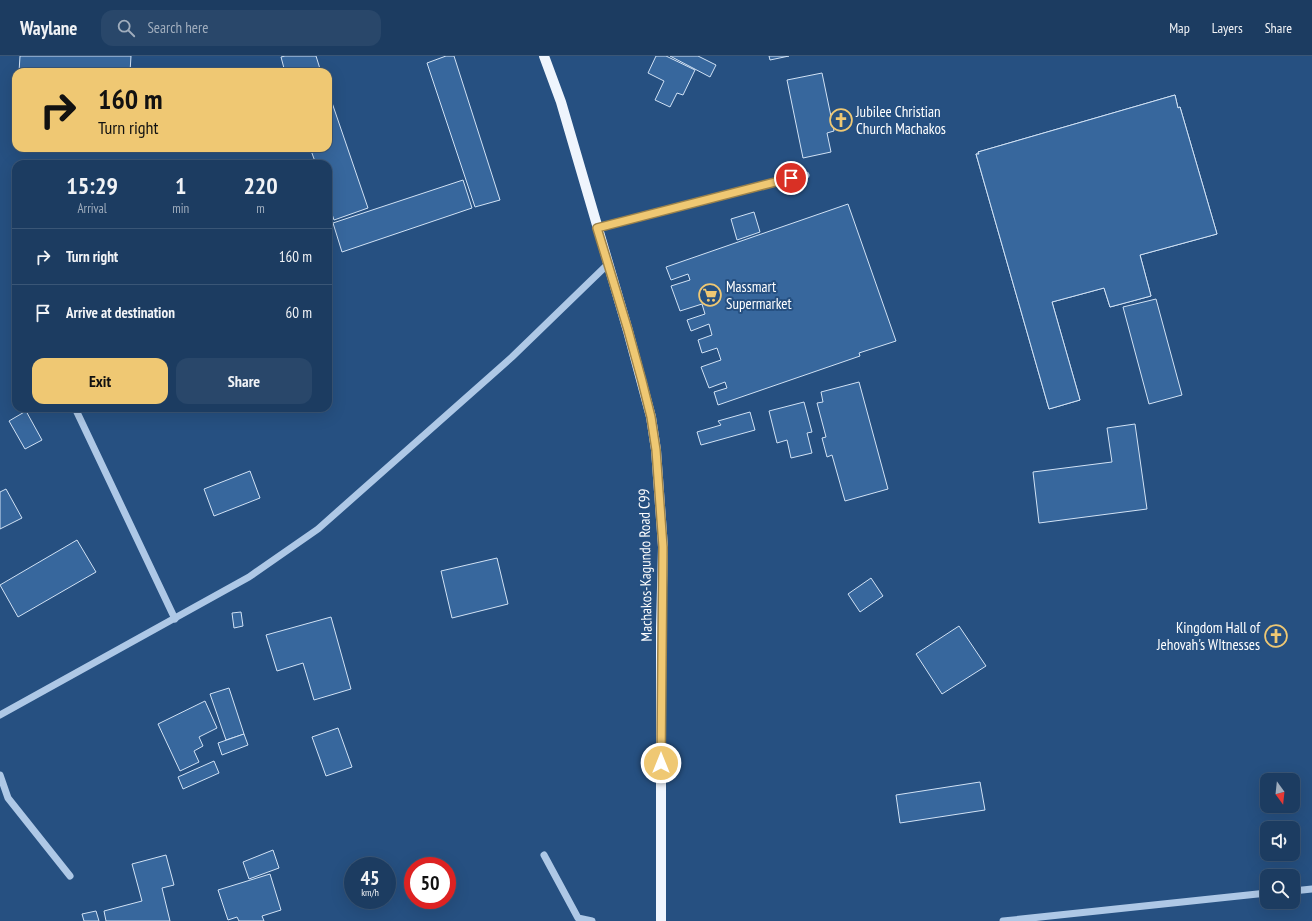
<!DOCTYPE html>
<style>
:root{--surface:#1c3c61;--page:#29476a;--text:#f1f3f6;--muted:#a0adbd;--line:#3a5676;--accent:#efc873}
body{margin:0;font-family:"PT Sans Narrow",sans-serif;background:var(--page);color:var(--text);height:100vh;display:flex;flex-direction:column;font-size:15px;white-space:nowrap}
*{box-sizing:border-box;margin:0}
p{font-size:13px;color:var(--muted)}
.icon{flex:none;width:22px;height:22px;fill:none;stroke:currentColor;stroke-width:2;stroke-linecap:round;stroke-linejoin:round}
.map{position:relative;flex:1;overflow:hidden}
.details{position:absolute;left:12px;top:104px;width:320px;height:252px;display:flex;flex-direction:column;background:var(--surface);border-radius:12px;box-shadow:0 4px 16px #0002,0 0 0 1px var(--line)}
.details>*{flex:none}
.hud{position:absolute;left:12px;top:12px;width:320px;height:84px;border-radius:12px;box-shadow:0 4px 16px #0002,0 0 0 1px var(--line);background:#efc873;color:#111;overflow:hidden}
.needle{width:26px;rotate:165deg}
.buttons{position:absolute;left:1260px;top:717px;display:grid;gap:8px}
.buttons a{display:grid;place-items:center;width:40px;height:40px;border-radius:8px;background:var(--surface);box-shadow:0 4px 16px #0002,0 0 0 1px var(--line);font-size:20px}
.speed{position:absolute;left:344px;top:801px;display:flex;gap:8px;font-size:20px;font-weight:700;text-align:center}
.speed>*{display:grid;place-content:center;width:52px;height:52px;border-radius:50%;background:var(--surface);box-shadow:0 4px 16px #0002,0 0 0 1px var(--line);line-height:1}
.speed small{font-size:10px;font-weight:400}
.speed .limit{border:6px solid #d22;background:#fff;color:#111}
.pin{position:absolute;display:grid;place-items:center;width:34px;height:34px;color:#fff;margin:-17px;border:2px solid #fff;border-radius:50%;box-shadow:0 1px 4px #0007}
.me{position:absolute;width:44px;margin:-22px;rotate:0deg;stroke-linejoin:round;filter:drop-shadow(0 0 3px #0008)}
.turn{display:flex;align-items:center;gap:14px;height:84px;padding:0 20px;font-size:18px}
.turn .icon{width:52px;height:52px;stroke-width:2.5}
.turn b{display:block;font-size:28px;line-height:34px}
.eta{display:flex;justify-content:space-evenly;align-items:center;height:68px;text-align:center}
.eta b{font-size:24px;font-weight:800;line-height:28px}
.primary-button{display:flex;gap:8px;margin-top:auto;padding:8px 20px}
.primary-button a{flex:1;height:46px;border-radius:12px;background:var(--accent);color:#111;font-size:16px;font-weight:800;line-height:46px;text-align:center}
.primary-button a+a{background:var(--page);color:var(--text)}
ul{padding:0;list-style:none}
li{display:flex;align-items:center;gap:12px;height:56px;padding:0 20px;border-top:1px solid var(--line)}
li div{flex:1}
li b{display:block;font-size:15px}
li em{font-style:normal}
header{display:flex;align-items:center;gap:24px;box-sizing:border-box;height:56px;padding:0 20px;background:var(--surface);border-bottom:1px solid var(--line)}
header strong{font-size:19px}
nav{display:flex;gap:22px;margin-inline-start:auto;font-size:14px}
.search{width:280px;height:36px;background:var(--page);display:flex;align-items:center;gap:10px;box-sizing:border-box;padding:0 14px;border-radius:12px;color:var(--muted);font-size:15px}
.map>svg:first-child{display:block}
</style>
<header>
<strong>Waylane</strong>
<div class="search"><svg class="icon" aria-label="search" viewBox="0 0 24 24"><circle cx="10" cy="10" r="6"/><path d="M15 15l6 6"/></svg>Search here</div>
<nav><a>Map</a><a>Layers</a><a>Share</a></nav>
</header>
<div class="map">
<svg width="1312" height="865" viewBox="0 0 1312 865">
<rect width="100%" height="100%" fill="#265081"/>
<g fill="#37679d" stroke="#d1e2f5" fill-rule="evenodd">
<path d="M20,0H131L130,16H19Z"/>
<path d="M285,0H316L321,16H285L281,1Z"/>
<path d="M446,0H454L500,144L475,151L427,7Z"/>
<path d="M656,0H666L695,14L683,39L677,37L670,51L655,44L664,25L648,17Z"/>
<path d="M670,0H698L716,9L710,21Z"/>
<path d="M769,0H789L770,4Z"/>
<path d="M822,17L834,75L827,77L831,96L803,102L787,24Z"/>
<path d="M328,35L368,152L334,164L328,146V108H316L310,92H328Z"/>
<path d="M1175,39L1178,52L1180,51L1217,178L1140,199L1151,240L1110,251L1104,232L1052,246L1080,344L1049,353L976,98H979L978,96ZM1157,76L1179,157L1039,197L1018,119Z"/>
<path d="M1175,39L1178,52L1180,51L1217,178L1140,199L1151,240L1110,251L1104,232L1052,246L1080,344L1049,353L976,98H979L978,96Z"/>
<path d="M463,124L472,152L342,196L333,167Z"/>
<path d="M848,148L896,285L859,297L860,300L718,349L714,336L727,332L725,326L709,332L701,311L721,304L717,292L702,297L698,284L712,279L709,268L691,275L687,264L705,258L702,248L680,255L671,230L690,224L688,218L671,224L666,211Z"/>
<path d="M754,156L760,176L737,184L731,163Z"/>
<path d="M1156,243L1182,339L1149,348L1123,251Z"/>
<path d="M859,326L888,433L845,445L832,399L827,401L822,382L826,381L817,347L823,346L821,336Z"/>
<path d="M804,346L812,376L807,377L812,397L791,402L787,384L777,387L769,355Z"/>
<path d="M26,355L42,384L25,393L9,365Z"/>
<path d="M750,356L755,374L701,389L697,376L721,369L718,365Z"/>
<path d="M1135,368L1147,453L1039,467L1033,416L1112,406L1107,372Z"/>
<path d="M250,415L260,442L214,460L204,433Z"/>
<path d="M6,433L22,462L0,473V436Z"/>
<path d="M77,484L96,516L18,561L0,529Z"/>
<path d="M497,502L508,548L452,562L441,515Z"/>
<path d="M871,522L883,540L860,556L848,538Z"/>
<path d="M241,556L243,570L234,572L232,557Z"/>
<path d="M331,561L351,633L314,644L303,607L277,615L266,579Z"/>
<path d="M959,570L986,610L942,638L916,598Z"/>
<path d="M229,632L244,678L226,684L210,638Z"/>
<path d="M205,645L217,672L199,681L203,690L194,695L199,706L180,715L158,668Z"/>
<path d="M338,672L352,711L326,720L312,681Z"/>
<path d="M244,678L248,689L222,699L218,687Z"/>
<path d="M214,705L219,717L183,733L178,721Z"/>
<path d="M980,726L985,754L900,767L896,739Z"/>
<path d="M273,794L279,812L249,823L243,806Z"/>
<path d="M166,799L174,829L162,832L170,865H106L104,855L142,845L132,808Z"/>
<path d="M270,818L281,854L262,860L264,865H239L237,861L228,864L218,834Z"/>
<path d="M96,855L99,865H84L82,858Z"/>
</g>
<g fill="none" stroke-linecap="round" stroke-linejoin="round">
<g stroke="#aec8e6" stroke-width="7">
<path d="M597,172L806,119"/>
<path d="M75,352L175,563"/>
<path d="M0,659L249,521L318,473L512,301L608,208"/>
<path d="M0,719L8,742L70,820"/>
<path d="M544,799L578,862L592,865"/>
<path d="M1293,835L1312,833"/>
<path d="M1003,865L1267,837"/>
</g>
<path stroke="#eff5fd" stroke-width="10" d="M544,0L561,46L628,275L651,361L656,394L663,491L661,572V865"/>
</g>
<g fill="none" stroke-linecap="round" stroke-linejoin="round">
<g stroke="#9b824b" stroke-width="10">
<path id="route" d="M661,707L663,491L656,394L651,361L642,325L628,274L597,172L791,122"/>
</g>
<use href="#route" stroke="#efc873" stroke-width="7"/>
</g>
<defs>
<g id="church-ring" transform="scale(1.15)"><circle r="9.5" fill="#265081" stroke="#efc873" stroke-width="1.5"/><path d="M-1.2-6h2.4v3.5h3.3v2.4h-3.3V6h-2.4V-.1h-3.3v-2.4h3.3Z" fill="#efc873"/></g>
<g id="supermarket-ring" transform="scale(1.15)"><circle r="9.5" fill="#265081" stroke="#efc873" stroke-width="1.5"/><path d="M-6-5.5h2.5l.6 2H6L4.5 2H-2.5L-4.4-4H-6ZM-1.5 3.2a1.3 1.3 0 1 0 .1 0ZM3 3.2a1.3 1.3 0 1 0 .1 0Z" fill="#efc873"/></g>
</defs>
<g fill-rule="evenodd">
<use href="#church-ring" x="841" y="64"/>
<use href="#supermarket-ring" x="710" y="239"/>
<use href="#church-ring" x="1276" y="580"/>
</g>
<g text-anchor="middle" dominant-baseline="central" stroke-width="4" stroke-linejoin="round" paint-order="stroke">
<g font-size="15" fill="#fff" stroke="#265081" text-anchor="start">
<text x="856" y="55">Jubilee Christian<tspan x="856" dy="17">Church Machakos</tspan></text>
<text x="726" y="230">Massmart<tspan x="726" dy="17">Supermarket</tspan></text>
<text x="1260" y="571" text-anchor="end">Kingdom Hall of<tspan x="1260" dy="17">Jehovah's WItnesses</tspan></text>
</g>
<g font-size="15" fill="#fff" stroke="#265081">
<text transform="translate(645 509) rotate(-91)">Machakos-Kagundo Road C99</text>
</g>
</g>
</svg>
<div class="buttons">
<a><svg class="needle" viewBox="-14 -14 28 28"><path d="M0-13l5 13h-10z" fill="#e53935"/><path d="M0 13l5-13h-10z" fill="#a0adbd"/></svg></a>
<a><svg class="icon" aria-label="sound" viewBox="0 0 24 24"><path d="M4 9h4l5-4v14l-5-4H4zM17 9q2 3 0 6"/></svg></a>
<a><svg class="icon" aria-label="search" viewBox="0 0 24 24"><circle cx="10" cy="10" r="6"/><path d="M15 15l6 6"/></svg></a>
</div>
<div class="speed"><div>45<small>km/h</small></div><div class="limit">50</div></div>
<div class="pin" style="left:791px;top:122px;background:#d93025"><svg class="icon" aria-label="arrive" viewBox="0 0 24 24"><path d="M6 21V4h12l-3 4 3 4H6"/></svg></div>
<svg class="me" style="left:661px;top:707px" viewBox="-20 -20 40 40"><circle r="17" fill="#efc873" stroke="#fff" stroke-width="3"/><path d="M0-11L8 9 0 5-8 9z" fill="#fff"/></svg>
<div class="hud">
<div class="turn"><svg class="icon" aria-label="right" viewBox="0 0 24 24"><path d="M7 20v-9h11M14 6l5 5-5 5"/></svg><div><b>160 m</b>Turn right</div></div>
</div>
<section class="details">
<div class="eta">
<div><b>15:29</b><p>Arrival</p></div>
<div><b>1</b><p>min</p></div>
<div><b>220</b><p>m</p></div>
</div>
<ul>
<li><svg class="icon" aria-label="right" viewBox="0 0 24 24"><path d="M7 20v-9h11M14 6l5 5-5 5"/></svg><div><b>Turn right</b></div><em>160 m</em></li>
<li><svg class="icon" aria-label="arrive" viewBox="0 0 24 24"><path d="M6 21V4h12l-3 4 3 4H6"/></svg><div><b>Arrive at destination</b></div><em>60 m</em></li>
</ul>
<div class="primary-button"><a>Exit</a><a>Share</a></div>
</section>
</div>
